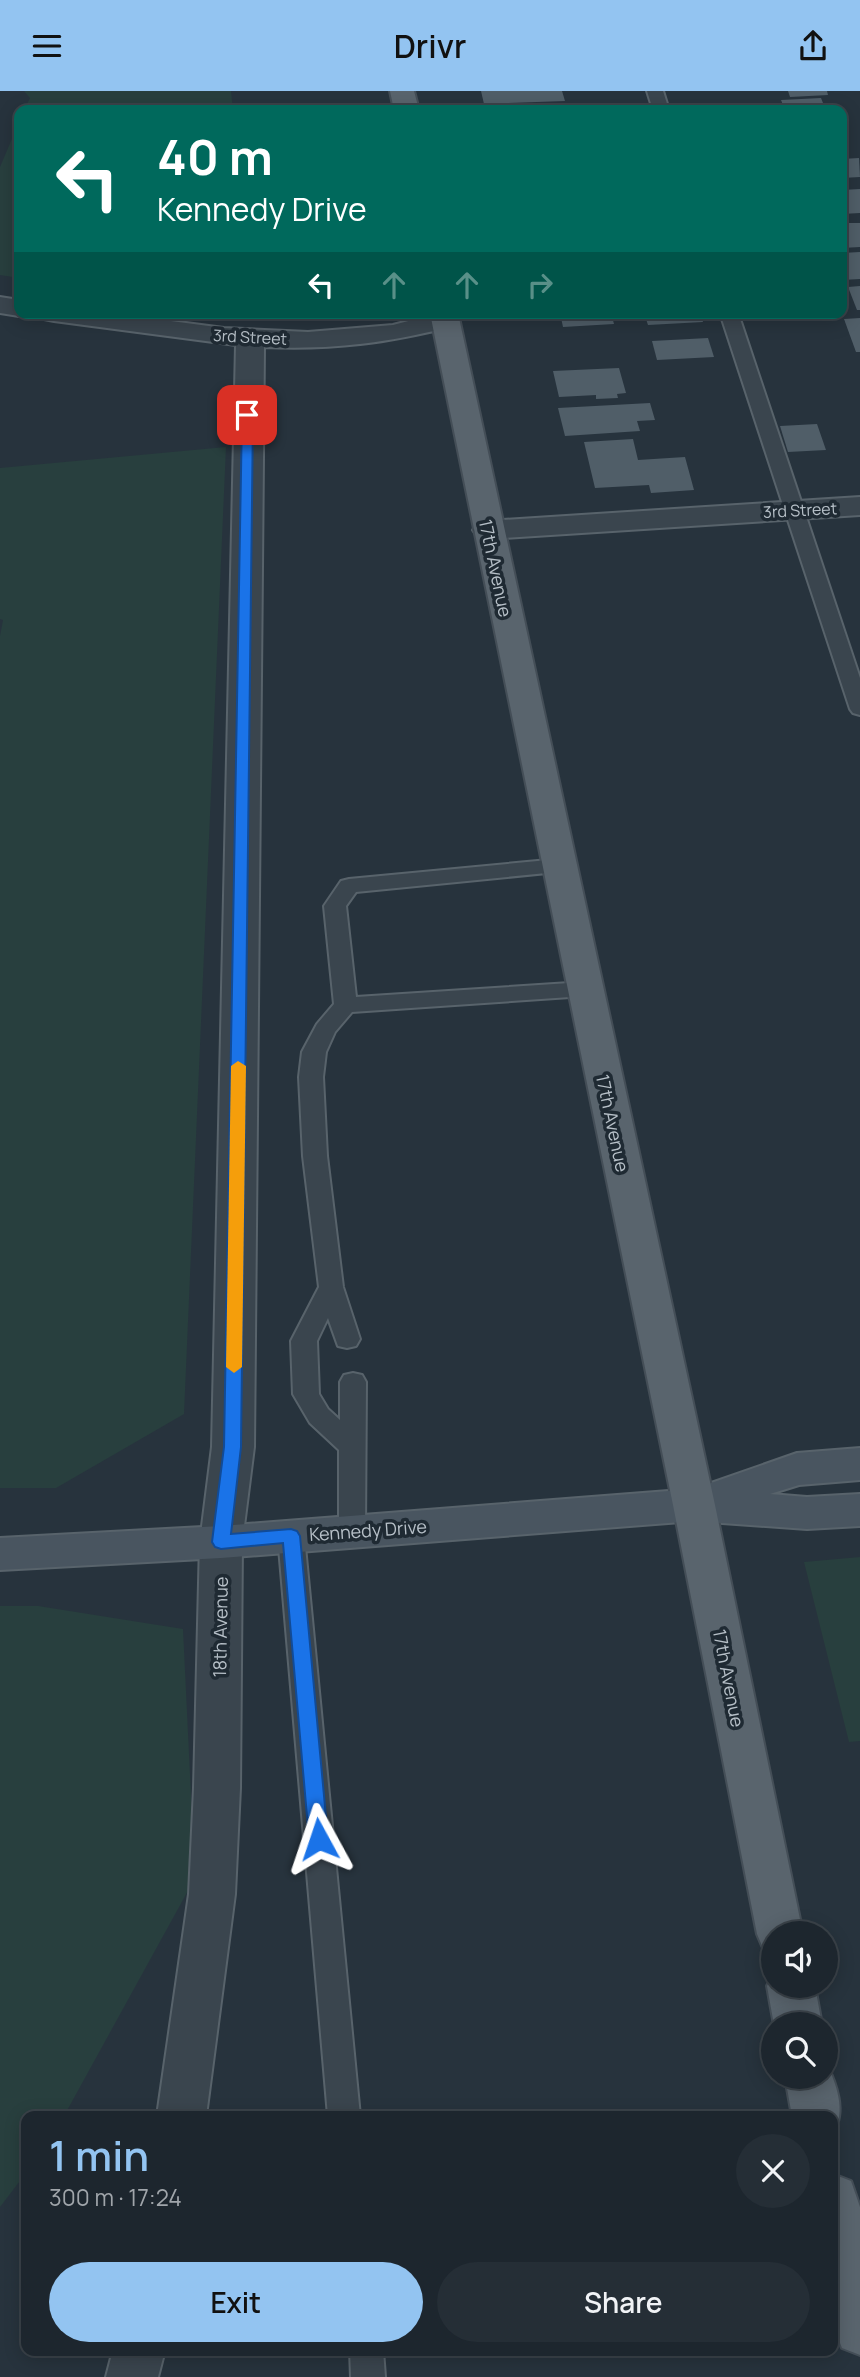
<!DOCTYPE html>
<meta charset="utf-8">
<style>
:root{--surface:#1d262e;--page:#252e36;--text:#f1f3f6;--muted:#a0a5aa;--line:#3b434a;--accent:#93c4f1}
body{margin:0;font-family:Manrope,sans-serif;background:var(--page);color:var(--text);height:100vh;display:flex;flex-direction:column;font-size:26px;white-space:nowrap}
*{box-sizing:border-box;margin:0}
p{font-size:23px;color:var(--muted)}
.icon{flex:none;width:38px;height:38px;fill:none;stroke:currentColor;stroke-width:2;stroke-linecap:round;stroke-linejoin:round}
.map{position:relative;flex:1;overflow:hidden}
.side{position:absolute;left:21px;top:2020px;width:817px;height:245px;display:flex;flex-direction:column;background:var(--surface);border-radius:14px;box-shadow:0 4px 18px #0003,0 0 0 2px var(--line)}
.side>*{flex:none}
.banner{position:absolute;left:14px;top:14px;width:833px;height:214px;border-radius:14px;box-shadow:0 4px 18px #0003,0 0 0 2px var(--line);background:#00695c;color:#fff;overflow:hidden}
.tools{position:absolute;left:761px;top:1830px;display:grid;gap:14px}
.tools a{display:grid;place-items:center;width:77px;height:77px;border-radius:50%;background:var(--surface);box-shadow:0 4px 18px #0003,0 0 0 2px var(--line);font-size:35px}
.pin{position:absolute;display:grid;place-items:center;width:60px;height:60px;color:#fff;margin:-30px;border-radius:14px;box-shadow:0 4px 10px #0006}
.me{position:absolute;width:77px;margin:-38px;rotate:355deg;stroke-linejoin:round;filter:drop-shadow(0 0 5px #0008)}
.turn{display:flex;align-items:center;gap:24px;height:147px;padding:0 28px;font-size:32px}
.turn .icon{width:91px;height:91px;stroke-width:2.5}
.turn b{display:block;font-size:49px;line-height:60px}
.lanes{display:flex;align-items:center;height:66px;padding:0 28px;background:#0003;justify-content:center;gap:35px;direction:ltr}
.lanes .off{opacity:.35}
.round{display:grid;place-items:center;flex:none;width:74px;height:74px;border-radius:37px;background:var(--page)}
.headline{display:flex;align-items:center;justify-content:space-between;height:119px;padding:0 28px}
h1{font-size:42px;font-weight:600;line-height:52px;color:var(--accent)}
.cta{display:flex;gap:14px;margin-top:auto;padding:14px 28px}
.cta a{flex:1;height:80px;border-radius:42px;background:var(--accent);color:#111;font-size:28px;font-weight:600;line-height:80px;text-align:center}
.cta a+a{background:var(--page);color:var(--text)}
header{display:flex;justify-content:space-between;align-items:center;height:91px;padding:0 28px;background:var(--accent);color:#111;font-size:32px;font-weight:600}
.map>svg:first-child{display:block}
</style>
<header><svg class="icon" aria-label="menu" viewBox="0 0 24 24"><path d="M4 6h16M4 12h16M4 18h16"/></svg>Drivr<svg class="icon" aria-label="share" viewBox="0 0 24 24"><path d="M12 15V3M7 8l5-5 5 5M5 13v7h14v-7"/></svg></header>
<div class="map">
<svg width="860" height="2286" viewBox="0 0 860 2286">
<rect width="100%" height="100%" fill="#27333d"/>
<g fill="#283f3e">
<path d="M24,0H231L233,19H24L30,7Z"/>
<path d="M19,31V187L0,184V76Z"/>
<path d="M226,356L184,1323L56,1397H0V545L3,529L0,528V377Z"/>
<path d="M860,1466V1650L849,1651L804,1471Z"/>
<path d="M0,1515H38L183,1538L195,1787L64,2025H26V2082L0,2116Z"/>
</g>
<g fill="#505e68">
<path d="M481,0H562L565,10L484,13Z"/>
<path d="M788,0H827L828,4L790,6Z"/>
<path d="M821,7L823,12H829L831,19H785L781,9Z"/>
<path d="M859,67L860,86L842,87V68Z"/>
<path d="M860,98V122L842,123V99Z"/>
<path d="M842,132H860V156L842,157Z"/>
<path d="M860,161V188L842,189V162Z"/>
<path d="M860,195V219H857L848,196Z"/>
<path d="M560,222H611L614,233L563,236Z"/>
<path d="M644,222H700L703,231L648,234Z"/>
<path d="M860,227V261H856L844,228Z"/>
<path d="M708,247L714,266L657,269L652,250Z"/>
<path d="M619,277L626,302L617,303L618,307L596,308V304L559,306L553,280Z"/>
<path d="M650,312L655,329L637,330L640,340L565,345L558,317Z"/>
<path d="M817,333L826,359L788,361L780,335Z"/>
<path d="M633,348L638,369L685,366L694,399L651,402L649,394L595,397L584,351Z"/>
</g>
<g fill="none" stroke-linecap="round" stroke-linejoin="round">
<g stroke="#58636b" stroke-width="4">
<g id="lane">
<path d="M647,0H663L669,19H653Z"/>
<path d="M720,222H738L860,587V624L853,622L850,618Z"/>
<path d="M559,768L567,770L570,775L567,780L356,801L346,815L356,906L585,891L593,893L596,898L593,903L585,905L352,921L335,941L326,961L323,986L327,1065L343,1196L360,1248L356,1255L347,1257L338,1255L328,1227L317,1250L319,1303L328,1318L340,1329V1291L344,1284L353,1282L362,1284L366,1291L365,1440L361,1447L352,1450L343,1447L339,1440V1359L310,1332L293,1303L291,1250L319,1196L303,1065L299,986L302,961L317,933L334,913L324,815L341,790L349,788Z"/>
<path d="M291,1435L300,1438L304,1445L360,2025H328L278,1445L282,1438Z"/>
<path d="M350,2259H383L385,2286H351Z"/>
</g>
</g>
<g stroke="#58636b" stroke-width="4">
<g id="street">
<path d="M0,206L19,209V222H29L19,225L0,222Z"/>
<path d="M40,222H110L224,237L308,241L393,234L439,222L455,223L459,229L455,235C386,252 335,259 264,256L254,1356L242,1451L240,1697L235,1803L206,2025H157L189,1803L194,1697L200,1451L212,1356L236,254L54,230L44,228Z"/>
<path d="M860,406V424L488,448L477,445L473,439L477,433L488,430Z"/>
<path d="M113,2259H165L158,2286H106Z"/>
</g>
</g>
<g stroke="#58636b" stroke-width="4">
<path id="secondary" d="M860,1357V1389L799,1394L770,1403L807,1406L860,1403V1435L807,1438L694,1430L221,1467L0,1479V1447L221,1435L694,1398L797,1362Z"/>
</g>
<g stroke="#444e57" stroke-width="4">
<g id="primary">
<path d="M390,0H414L419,19H394Z"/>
<path d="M430,222H458L715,1414L803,1843H774V1861L763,1857L757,1843L673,1414Z"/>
<path d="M774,1882V1895H815L822,1934H774L767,1895Z"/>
<path d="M826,1971C836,1992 847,2021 833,2041V2025H792L785,1986H826Z"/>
<path d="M833,2083L851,2090L860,2116V2264L842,2257L833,2234Z"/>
</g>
</g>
<use href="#lane" fill="#3a454e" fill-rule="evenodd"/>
<use href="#street" fill="#3a454e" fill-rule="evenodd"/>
<use href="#secondary" fill="#495560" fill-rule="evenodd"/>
<use href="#primary" fill="#59646d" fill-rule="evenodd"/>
</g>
<path fill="#1a73e8" stroke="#114b97" stroke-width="2" d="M247,320L253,324L241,1356L231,1443L291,1438L297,1440L300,1445L328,1748L326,1754L319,1756L312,1754L309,1748L283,1452L221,1458L215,1456L212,1451L224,1356L242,324Z"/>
<path fill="#f59e0b" d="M238,970L246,975L242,1276L234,1282L226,1276L231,975Z"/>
<g text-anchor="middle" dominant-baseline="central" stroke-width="7" stroke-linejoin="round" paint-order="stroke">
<g font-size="16" fill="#b7c0c8" stroke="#1f2a33">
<text transform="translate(250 246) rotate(3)">3rd Street</text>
<text transform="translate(800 419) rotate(-3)">3rd Street</text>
</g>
<g font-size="18" fill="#b7c0c8" stroke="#1f2a33">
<text transform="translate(496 477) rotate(78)">17th Avenue</text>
<text transform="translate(613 1032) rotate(78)">17th Avenue</text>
<text transform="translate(368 1439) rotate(-4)">Kennedy Drive</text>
<text transform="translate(220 1536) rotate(-89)">18th Avenue</text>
<text transform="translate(729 1587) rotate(79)">17th Avenue</text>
</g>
</g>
</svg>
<div class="tools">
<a><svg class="icon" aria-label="sound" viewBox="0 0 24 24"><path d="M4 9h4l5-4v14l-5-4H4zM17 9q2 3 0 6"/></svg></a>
<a><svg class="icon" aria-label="search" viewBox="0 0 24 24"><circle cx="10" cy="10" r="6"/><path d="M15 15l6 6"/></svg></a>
</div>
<div class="pin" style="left:247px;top:324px;background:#d93025"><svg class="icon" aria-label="arrive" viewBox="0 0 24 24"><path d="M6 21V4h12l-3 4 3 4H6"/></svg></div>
<svg class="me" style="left:319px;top:1748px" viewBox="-20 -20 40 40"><path d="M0-17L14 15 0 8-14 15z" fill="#1a73e8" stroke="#fff" stroke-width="4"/></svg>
<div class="banner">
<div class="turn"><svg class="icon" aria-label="left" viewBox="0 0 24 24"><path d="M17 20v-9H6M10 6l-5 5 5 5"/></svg><div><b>40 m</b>Kennedy Drive</div></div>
<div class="lanes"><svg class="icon" aria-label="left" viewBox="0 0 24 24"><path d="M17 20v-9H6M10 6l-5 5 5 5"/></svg><svg class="icon off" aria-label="ahead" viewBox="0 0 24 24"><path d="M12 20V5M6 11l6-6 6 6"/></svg><svg class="icon off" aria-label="ahead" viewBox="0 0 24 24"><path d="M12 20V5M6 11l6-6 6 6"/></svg><svg class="icon off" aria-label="right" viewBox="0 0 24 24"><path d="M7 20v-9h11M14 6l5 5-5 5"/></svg></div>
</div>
<section class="side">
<div class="headline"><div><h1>1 min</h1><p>300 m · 17:24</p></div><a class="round"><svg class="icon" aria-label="close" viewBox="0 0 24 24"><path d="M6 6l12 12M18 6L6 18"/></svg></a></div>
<div class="cta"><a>Exit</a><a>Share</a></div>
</section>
</div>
